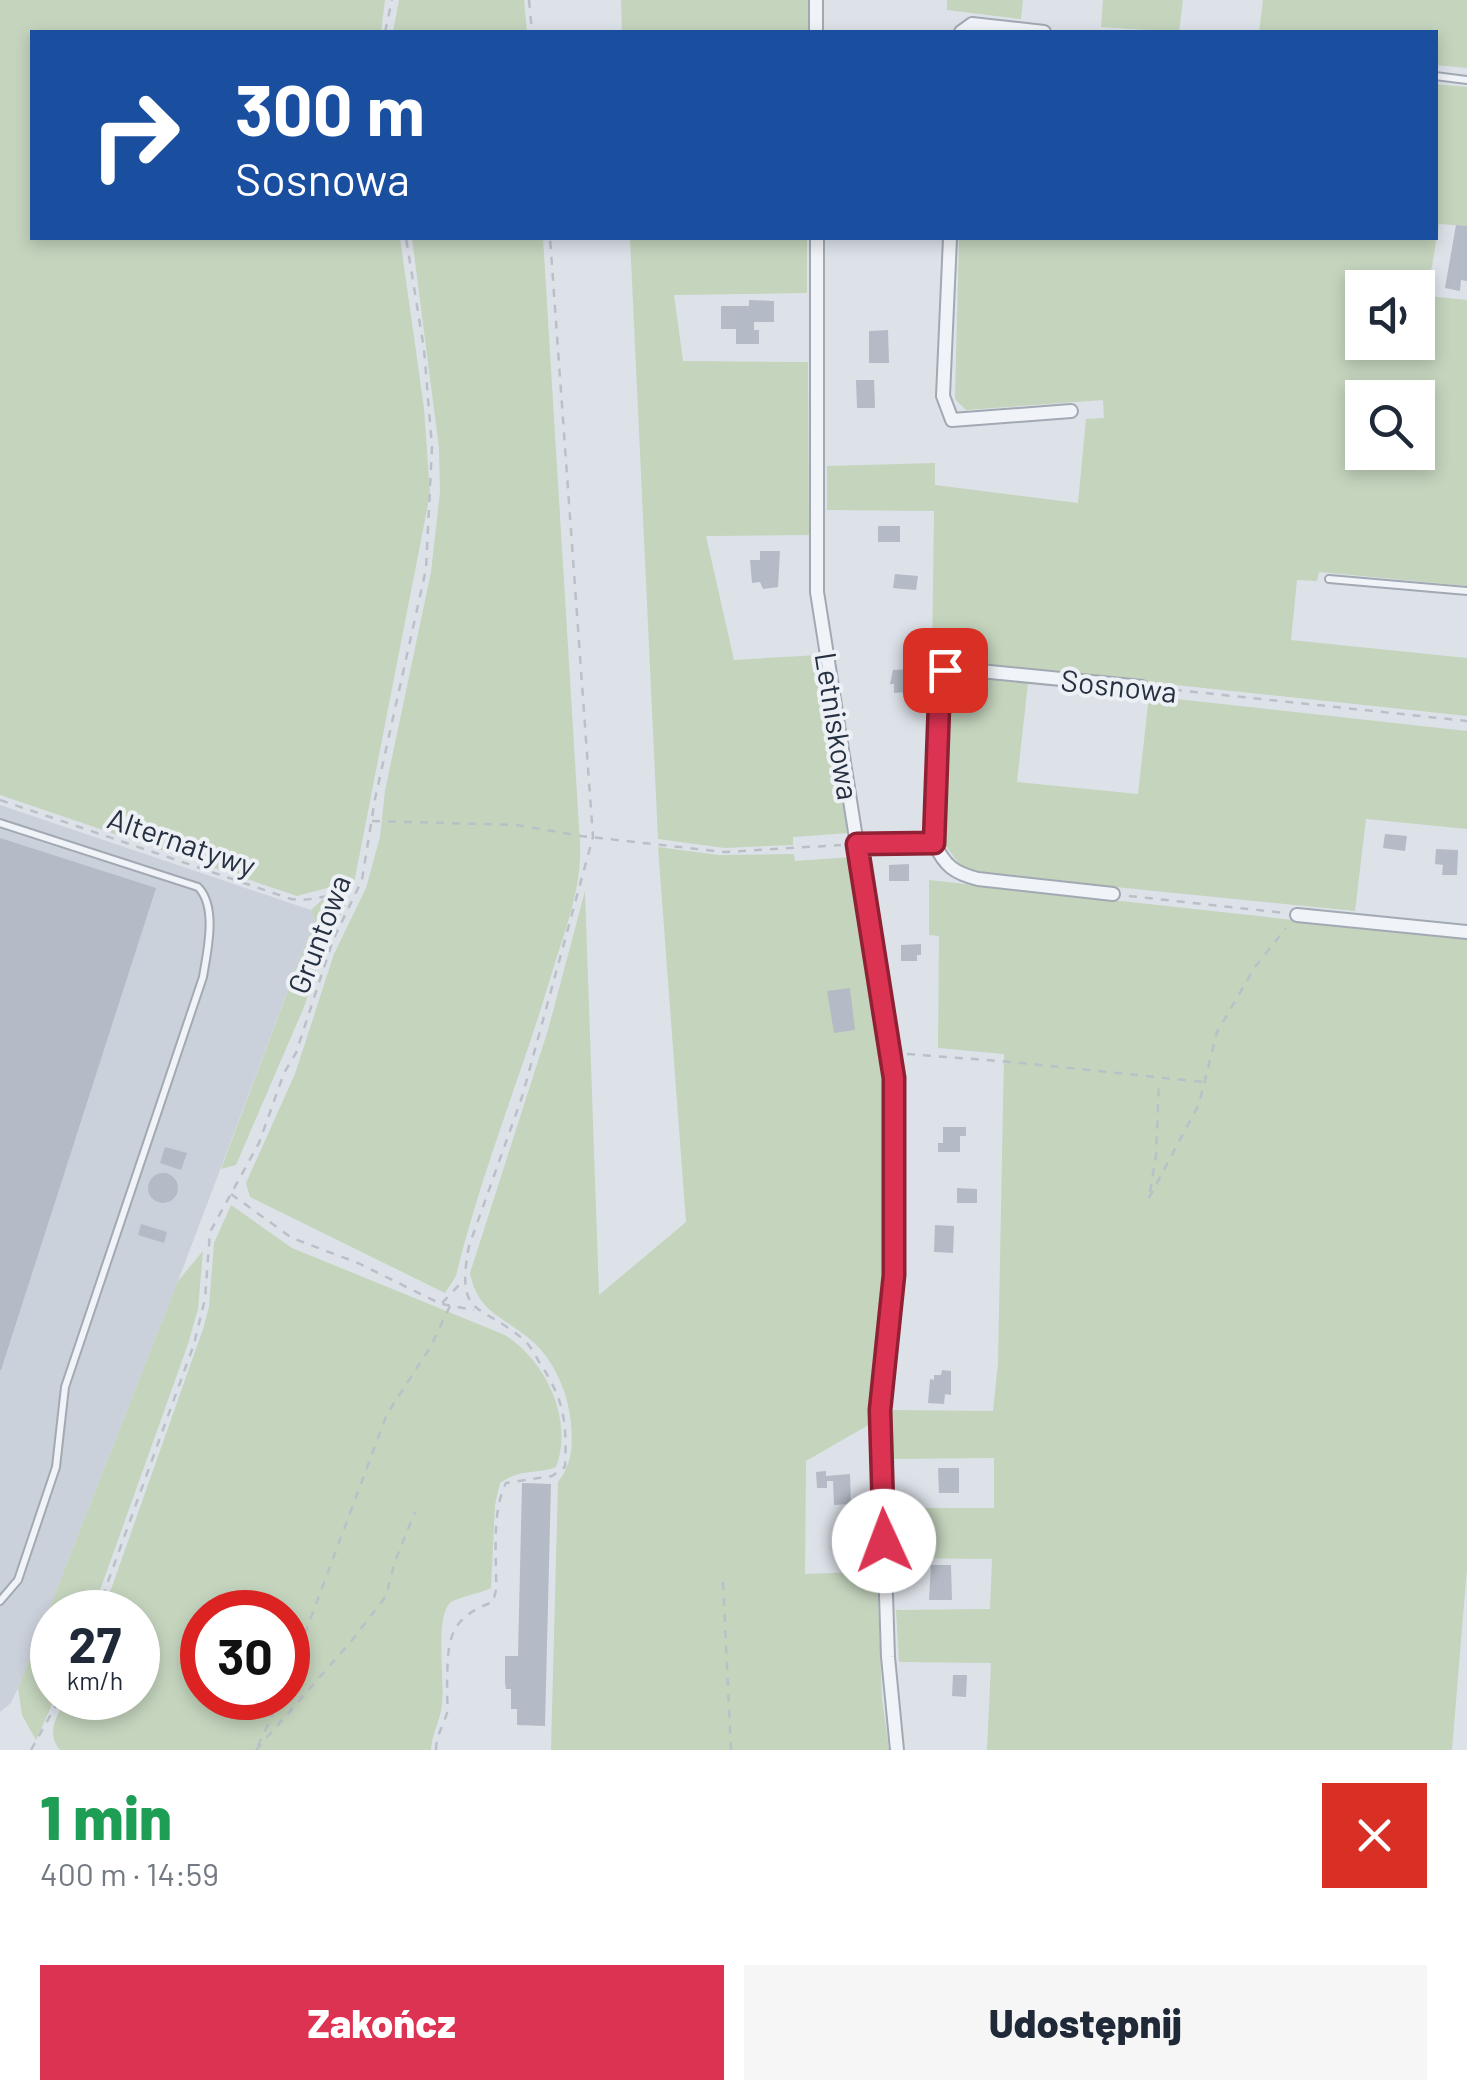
<!DOCTYPE html>
<html lang="pl">
<meta charset="utf-8">
<style>
:root{--surface:#fff;--page:#f6f6f7;--text:#1f2937;--muted:#747a83;--accent:#dd3352}
body{margin:0;font-family:Barlow,sans-serif;background:var(--page);color:var(--text);height:100vh;display:flex;flex-direction:column;font-size:38px;white-space:nowrap}
*{box-sizing:border-box;margin:0}
p{font-size:32px;color:var(--muted)}
.icon{flex:none;width:55px;height:55px;fill:none;stroke:currentColor;stroke-width:2;stroke-linecap:round;stroke-linejoin:round}
.map{position:relative;height:1750px;overflow:hidden}
.panel{display:flex;flex-direction:column;background:var(--surface);flex:1}
.panel>*{flex:none}
.banner{position:absolute;left:30px;top:30px;width:1408px;height:210px;border-radius:0px;box-shadow:0 5px 15px #0003;background:#1a4fa0;color:#fff;overflow:hidden}
.tools{position:absolute;left:1345px;top:270px;display:grid;gap:20px}
.tools a{display:grid;place-items:center;width:90px;height:90px;border-radius:0px;background:var(--surface);box-shadow:0 5px 15px #0003;font-size:50px}
.speed{position:absolute;left:30px;top:1590px;display:flex;gap:20px;font-size:50px;font-weight:700;text-align:center}
.speed>*{display:grid;place-content:center;width:130px;height:130px;border-radius:50%;background:var(--surface);box-shadow:0 5px 15px #0003;line-height:1}
.speed small{font-size:25px;font-weight:400}
.speed .limit{border:15px solid #d22;background:#fff;color:#111}
.pin{position:absolute;display:grid;place-items:center;width:85px;height:85px;color:#fff;margin:-42px;border-radius:20px;box-shadow:0 5px 15px #0006}
.me{position:absolute;width:110px;margin:-55px;rotate:358deg;stroke-linejoin:round;filter:drop-shadow(0 0 8px #0008)}
.turn{display:flex;align-items:center;gap:35px;height:210px;padding:0 40px;font-size:45px}
.turn .icon{width:130px;height:130px;stroke-width:2.5}
.turn b{display:block;font-size:70px;line-height:85px}
.round{display:grid;place-items:center;flex:none;width:105px;height:105px;border-radius:0px;background:var(--page)}
.head{display:flex;align-items:center;justify-content:space-between;height:170px;padding:0 40px}
h1{font-size:60px;font-weight:800;line-height:75px;color:#1e9e55}
.primary-button{display:flex;gap:20px;margin-top:auto;padding:20px 40px}
.primary-button a{flex:1;height:115px;border-radius:0px;background:var(--accent);color:#fff;font-size:40px;font-weight:800;line-height:115px;text-align:center}
.primary-button a+a{background:var(--page);color:var(--text)}
.map>svg:first-child{display:block}
</style>
<div class="map">
<svg width="1467" height="1750" viewBox="0 0 1467 1750">
<rect width="100%" height="100%" fill="#dde2e9"/>
<path fill="#cbd1db" d="M0,805L311,910L315,919L178,1281L18,1688L11,1703L0,1712Z"/>
<g fill="#c4d4bd" fill-rule="evenodd">
<path d="M0,0H385L381,32H32V238H400L424,408L430,494L354,883L349,890L334,886L297,896L0,795Z"/>
<path d="M399,0H524L527,32H393Z"/>
<path d="M621,0H808V32H622Z"/>
<path d="M947,0H1023L1021,19L947,10Z"/>
<path d="M1103,0H1183L1179,32L1101,27Z"/>
<path d="M1263,0H1467V68L1435,65V32H1259Z"/>
<path d="M1435,84L1467,87V226L1439,224L1427,296L1467,300V586L1319,572L1317,581L1297,580L1291,640L1467,658V716L932,659L934,511L827,510V466L935,463V485L1078,503L1086,419L1104,418L1103,400L966,410L955,399L959,238H1435ZM1362,288H1418V342H1362ZM1362,398H1418V452H1362Z"/>
<path d="M412,238H543L580,843C582,887 566,928 553,969C523,1072 481,1172 456,1276L445,1293L250,1197L246,1183L295,1074L334,954L366,888L380,837L385,791L431,572L440,492L439,448Z"/>
<path d="M630,238H807V293L674,295L683,361L808,362L809,535L706,536L734,660L818,655L849,833L793,837V845L725,848L658,839Z"/>
<path d="M953,675L1028,683L1017,782L1138,794L1149,696L1467,731V829L1366,819L1355,911L965,872L943,842L946,681Z"/>
<path d="M658,847L719,855L794,854L795,861L853,857L885,1066V1292L872,1423L806,1461L805,1574L877,1571L882,1698L889,1750H551L558,1482C572,1464 573,1446 571,1423C568,1393 555,1361 531,1340C503,1316 478,1313 470,1273L548,1030L585,891L599,1295L686,1222Z"/>
<path d="M929,880L1467,939V1568L1452,1750H987L991,1663L899,1662L896,1610L990,1609L992,1559L895,1558L891,1508H994V1458L890,1459V1410L993,1411L998,1363L1004,1054L938,1048L939,936L929,935Z"/>
<path d="M324,898L346,905L327,939L304,1007L236,1165L221,1169L315,919L311,910Z"/>
<path d="M231,1205L292,1248L505,1335C546,1361 574,1420 556,1467C533,1475 522,1468 500,1483L495,1505L491,1588C480,1594 455,1597 449,1604C435,1621 445,1682 442,1705C440,1721 432,1733 431,1750H60C45,1733 58,1715 66,1698H138V1612H103L203,1329L209,1307L214,1243ZM202,1612H288V1698H202Z"/>
<path d="M203,1251L198,1309L188,1344L94,1607L92,1612H52L55,1698L36,1740L22,1715L18,1688L178,1281Z"/>
</g>
<g fill="#b4bbc6">
<path d="M1456,225L1467,226V281L1461,280L1460,291L1445,288Z"/>
<path d="M749,300L774,301V322H754V330H759V344H736V329H721V306H749Z"/>
<path d="M888,330L889,363H869V331Z"/>
<path d="M856,380H874L875,408H857Z"/>
<rect x="878" y="526" width="22" height="16"/>
<path d="M760,551H780L778,587L763,589L760,582L752,583L750,560H760Z"/>
<path d="M895,574L918,576L916,590L893,588Z"/>
<path d="M916,669V681H906V692L894,693V684H890L893,670Z"/>
<path d="M1385,834L1407,836L1405,851L1383,848Z"/>
<path d="M0,838L156,888L1,1370H0Z"/>
<path d="M1436,849L1458,850L1457,875H1442L1443,865L1435,864Z"/>
<path d="M909,864V881H889V865Z"/>
<path d="M921,944V955H917V961H901V945Z"/>
<path d="M850,988L855,1030L834,1033L827,991Z"/>
<path d="M943,1127H966V1136H960V1152H938V1143H943Z"/>
<path d="M165,1147L187,1153L181,1170L160,1163Z"/>
<circle cx="163" cy="1188" r="15"/>
<path d="M957,1188L977,1189V1203H957Z"/>
<path d="M141,1224L167,1232L164,1243L138,1235Z"/>
<path d="M935,1225L954,1226L953,1253L934,1252Z"/>
<path d="M942,1370L951,1371V1395L945,1394L944,1404L928,1403L930,1379L934,1380V1375H941Z"/>
<path d="M938,1468H959V1493H939Z"/>
<path d="M826,1471V1476L850,1474L851,1504L834,1505L833,1481H827V1488H817L816,1472Z"/>
<path d="M522,1483L551,1484L545,1726L517,1725V1709H511V1689H506L505,1683V1656H518Z"/>
<path d="M931,1565H951L952,1600H929Z"/>
<path d="M953,1675H967L966,1697L952,1696Z"/>
</g>
<g fill="none" stroke-linecap="round" stroke-linejoin="round">
<g stroke="#a2a9b3" stroke-width="10">
<g id="lane">
<path d="M1435,76L1467,80"/>
<path d="M1329,579L1467,591"/>
<path d="M0,823L198,887C218,907 207,952 203,977L65,1387L56,1467L18,1580L0,1601"/>
</g>
</g>
<g stroke="#a2a9b3" stroke-width="16">
<g id="street">
<path d="M816,0V32"/>
<path d="M961,32L972,24L1044,32"/>
<path d="M817,238V592L894,1078V1275L880,1410L888,1657L897,1750"/>
<path d="M950,238L943,396L952,420L1071,411"/>
<path d="M857,845L934,843"/>
<path d="M1113,894L978,879C954,873 945,866 934,843L941,677L949,668L1142,687"/>
<path d="M1297,915L1467,932"/>
</g>
</g>
<g stroke="#bbc0c8" stroke-width="2.5" stroke-dasharray="8 8" stroke-linecap="butt">
<path d="M529,0L532,32"/>
<path d="M385,32L392,0"/>
<path d="M1158,688L1467,721"/>
<path d="M0,800L291,899C315,903 324,891 350,898"/>
<path d="M372,821L517,825L581,836L724,852L841,845"/>
<path d="M1129,896L1285,913"/>
<path d="M907,1054L1012,1062L1203,1082"/>
<path d="M1150,1192L1156,1156L1159,1081"/>
<path d="M231,1194L292,1238L358,1263L441,1304L461,1283"/>
<path d="M1149,1198L1199,1104L1217,1032L1255,967L1286,928"/>
<path d="M442,1304L474,1310"/>
<path d="M723,1582L731,1750"/>
<path d="M97,1612L194,1344L205,1299L210,1232L259,1143L284,1073L296,1053L333,940L362,880L375,799L426,569L432,447L424,349L406,238"/>
<path d="M288,1679L387,1414L431,1346L450,1306"/>
<path d="M258,1746L280,1698"/>
<path d="M31,1750L60,1698"/>
<path d="M256,1750L353,1639L386,1596L395,1561L415,1512"/>
<path d="M436,1750C436,1735 443,1727 447,1713C448,1706 447,1697 447,1689C448,1644 445,1619 493,1602L496,1590C497,1557 491,1513 506,1483L552,1476L565,1467C567,1425 565,1401 541,1365C536,1357 531,1346 524,1340C481,1302 455,1320 469,1246L522,1097L593,837L550,238"/>
</g>
<use href="#lane" stroke="#f0f3f7" stroke-width="6"/>
<use href="#street" stroke="#f0f3f7" stroke-width="12"/>
</g>
<g fill="none" stroke-linecap="round" stroke-linejoin="round">
<g stroke="#902135" stroke-width="25">
<path id="route" d="M884,1541L880,1410L894,1275V1078L857,844L934,843L940,677L945,670"/>
</g>
<use href="#route" stroke="#dd3352" stroke-width="18"/>
</g>
<g text-anchor="middle" dominant-baseline="central" stroke-width="8" stroke-linejoin="round" paint-order="stroke">
<g font-size="30" fill="#253041" stroke="#edf1f6">
<text transform="translate(1119 685) rotate(6)">Sosnowa</text>
<text transform="translate(838 726) rotate(81)">Letniskowa</text>
<text transform="translate(182 841) rotate(19)">Alternatywy</text>
<text transform="translate(318 934) rotate(-69)">Gruntowa</text>
</g>
</g>
</svg>
<div class="tools">
<a><svg class="icon" aria-label="sound" viewBox="0 0 24 24"><path d="M4 9h4l5-4v14l-5-4H4zM17 9q2 3 0 6"/></svg></a>
<a><svg class="icon" aria-label="search" viewBox="0 0 24 24"><circle cx="10" cy="10" r="6"/><path d="M15 15l6 6"/></svg></a>
</div>
<div class="speed"><div>27<small>km/h</small></div><div class="limit">30</div></div>
<div class="pin" style="left:945px;top:670px;background:#d93025"><svg class="icon" aria-label="arrive" viewBox="0 0 24 24"><path d="M6 21V4h12l-3 4 3 4H6"/></svg></div>
<svg class="me" style="left:884px;top:1541px" viewBox="-20 -20 40 40"><circle r="19" fill="#fff"/><path d="M0-13L10 11 0 6-10 11z" fill="#dd3352"/></svg>
<div class="banner">
<div class="turn"><svg class="icon" aria-label="right" viewBox="0 0 24 24"><path d="M7 20v-9h11M14 6l5 5-5 5"/></svg><div><b>300 m</b>Sosnowa</div></div>
</div>
</div>
<section class="panel">
<div class="head"><div><h1>1 min</h1><p>400 m · 14:59</p></div><a class="round" style="background:#d93025;color:#fff"><svg class="icon" aria-label="close" viewBox="0 0 24 24"><path d="M6 6l12 12M18 6L6 18"/></svg></a></div>
<div class="primary-button"><a>Zakończ</a><a>Udostępnij</a></div>
</section>
